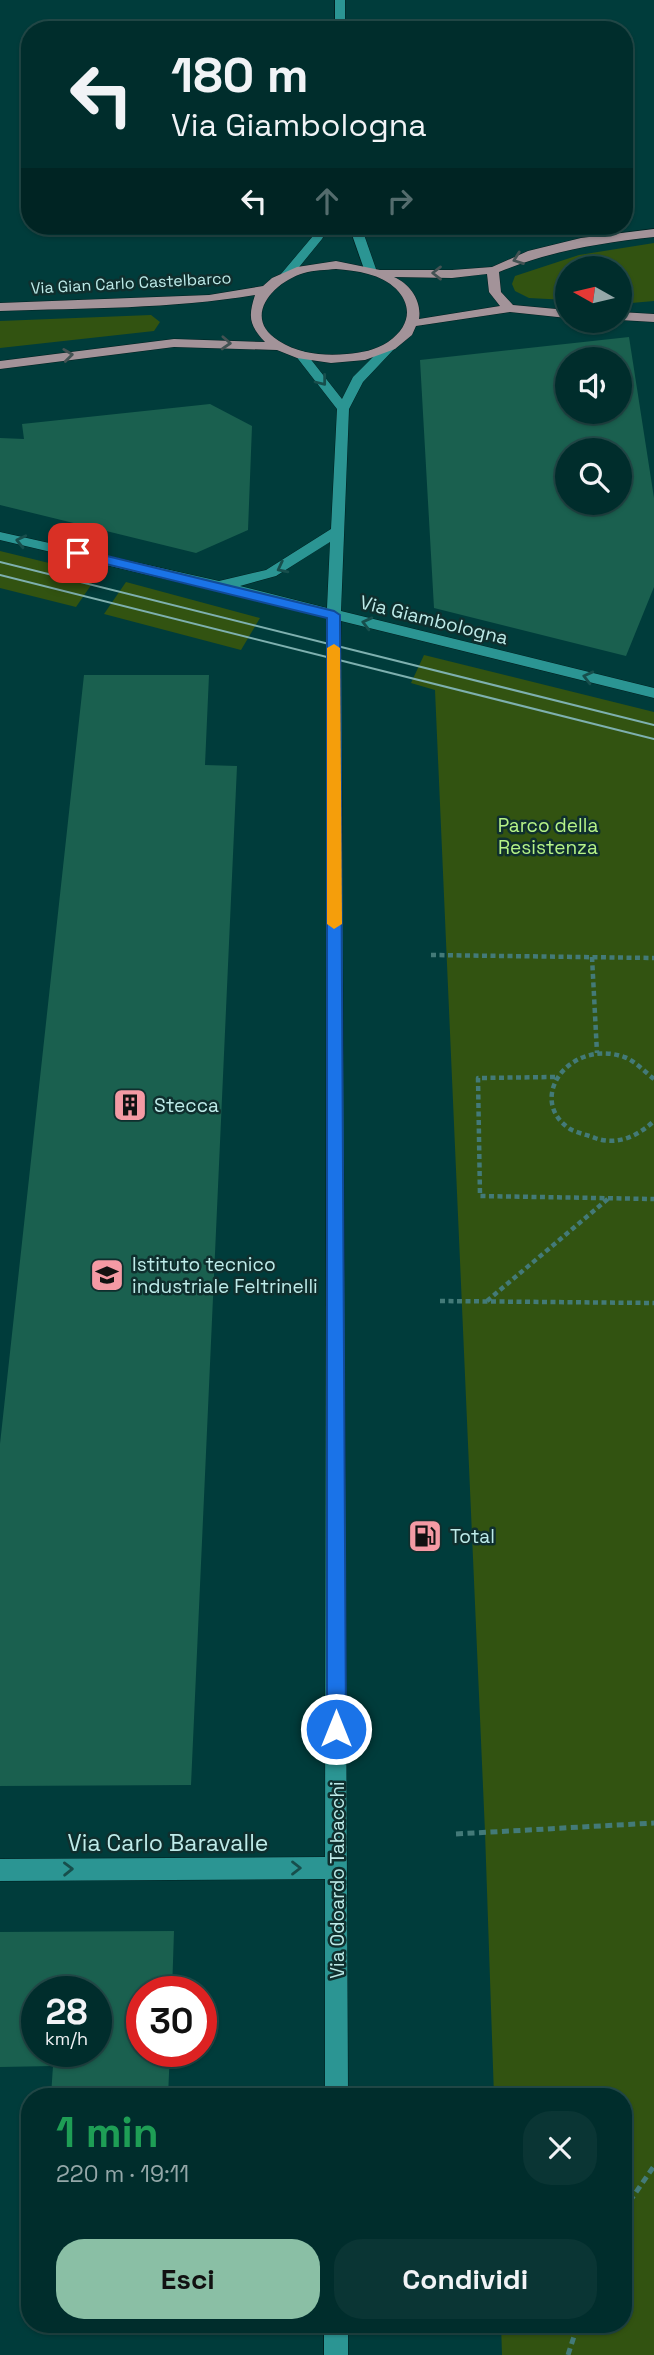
<!DOCTYPE html>
<html lang="it">
<meta charset="utf-8">
<style>
:root{--surface:#002d2c;--page:#0a3534;--text:#f1f3f6;--muted:#95a8a9;--line:#224948;--accent:#8abfa5}
body{margin:0;font-family:"Space Grotesk",sans-serif;background:var(--page);color:var(--text);height:100vh;display:flex;flex-direction:column;font-size:26px;white-space:nowrap}
*{box-sizing:border-box;margin:0}
p{font-size:23px;color:var(--muted)}
.icon{flex:none;width:38px;height:38px;fill:none;stroke:currentColor;stroke-width:2;stroke-linecap:round;stroke-linejoin:round}
.map{position:relative;flex:1;overflow:hidden}
.sheet{position:absolute;left:21px;top:2088px;width:611px;height:245px;display:flex;flex-direction:column;background:var(--surface);border-radius:28px;box-shadow:0 2px 5px #0004,0 0 0 2px var(--line)}
.sheet>*{flex:none}
.guide{position:absolute;left:21px;top:21px;width:612px;height:214px;border-radius:28px;box-shadow:0 2px 5px #0004,0 0 0 2px var(--line);background:#002d2c;color:var(--text);overflow:hidden}
.needle{width:46px;rotate:278deg}
.controls{position:absolute;left:555px;top:256px;display:grid;gap:14px}
.controls a{display:grid;place-items:center;width:77px;height:77px;border-radius:50%;background:var(--surface);box-shadow:0 2px 5px #0004,0 0 0 2px var(--line);font-size:35px}
.speed{position:absolute;left:21px;top:1976px;display:flex;gap:14px;font-size:35px;font-weight:700;text-align:center}
.speed>*{display:grid;place-content:center;width:91px;height:91px;border-radius:50%;background:var(--surface);box-shadow:0 2px 5px #0004,0 0 0 2px var(--line);line-height:1}
.speed small{font-size:18px;font-weight:400}
.speed .limit{border:10px solid #d22;background:#fff;color:#111}
.pin{position:absolute;display:grid;place-items:center;width:60px;height:60px;color:#fff;margin:-30px;border-radius:14px;box-shadow:0 4px 10px #0006}
.me{position:absolute;width:77px;margin:-38px;rotate:0deg;stroke-linejoin:round;filter:drop-shadow(0 0 5px #0008)}
.turn{display:flex;align-items:center;gap:24px;height:147px;padding:0 35px;font-size:32px}
.turn .icon{width:91px;height:91px;stroke-width:2.5}
.turn b{display:block;font-size:49px;line-height:60px}
.lanes{display:flex;align-items:center;height:66px;padding:0 35px;background:#0003;justify-content:center;gap:35px;direction:ltr}
.lanes .off{opacity:.35}
.round{display:grid;place-items:center;flex:none;width:74px;height:74px;border-radius:28px;background:var(--page)}
.overview{display:flex;align-items:center;justify-content:space-between;height:119px;padding:0 35px}
h1{font-size:42px;font-weight:700;line-height:52px;color:#1e9e55}
.button{display:flex;gap:14px;margin-top:auto;padding:14px 35px}
.button a{flex:1;height:80px;border-radius:28px;background:var(--accent);color:#111;font-size:28px;font-weight:700;line-height:80px;text-align:center}
.button a+a{background:var(--page);color:var(--text)}
.map>svg:first-child{display:block}
</style>
<div class="map">
<svg width="654" height="2355" viewBox="0 0 654 2355">
<rect width="100%" height="100%" fill="#003c3b"/>
<g fill="#325311">
<path d="M654,243V301L620,304V268H567V300L529,298L515,291L512,284L515,276L579,255Z"/>
<path d="M151,315L160,322L154,331L0,348V321Z"/>
<path d="M0,551L98,575L76,607L0,588Z"/>
<path d="M126,582L260,618L241,650L104,614Z"/>
<path d="M424,655L654,712V2355H502L501,2324H623V2096H494L485,1832L435,690L411,683Z"/>
</g>
<g fill="#1a604f" fill-rule="evenodd">
<path d="M629,337L654,498V587L626,656L434,608L420,360ZM567,359H620V411H567ZM567,450H620V502H567Z"/>
<path d="M210,404L252,426L248,530L196,553L0,505V438L24,439L22,424Z"/>
<path d="M84,675H209L205,765L237,766L191,1785L0,1786V1444Z"/>
<path d="M174,1931L172,1992H142V2051H170L168,2096H51L53,2066L0,2067V1932ZM37,1992H96V2051H37Z"/>
</g>
<g fill="none" stroke-linecap="round" stroke-linejoin="round">
<g stroke="#012020" stroke-width="1">
<g id="minor">
<rect x="335" y="0" width="10" height="30"/>
<path d="M317,226H329L322,239L291,277H283L281,274L313,236Z"/>
<path d="M349,226H361L376,269L374,272L364,269Z"/>
<path d="M390,343L396,347L363,382L349,409L341,611L654,688V698L341,621L348,2096H325V1879L0,1881V1859L325,1857L327,617L0,540V532L219,581L266,570L331,529L337,409L295,355L301,351L305,352L342,399L353,377L386,344ZM330,542L327,608L240,586L276,576Z"/>
<rect x="324" y="2324" width="24" height="31"/>
</g>
</g>
<g stroke="#012020" stroke-width="1">
<g id="major">
<path d="M654,229V237C600,243 550,251 499,272L501,292L513,305L567,310V318L510,312L416,326L412,335L395,349L365,360L331,363L297,358L277,350L174,347L0,369V361L174,339L265,342C249,325 248,317 255,295C171,309 85,308 0,311V303L209,295L263,286L272,278L297,267L336,261L380,270H452L492,267L528,251L581,238ZM336,269C346,270 358,271 368,274C404,283 424,317 388,342C376,350 361,353 347,354C324,356 299,354 279,341C241,318 273,282 304,273C314,270 326,270 336,269ZM487,274L489,292L500,306L419,319C422,301 410,284 394,277L452,278Z"/>
<path d="M620,312L654,314V322L620,320Z"/>
</g>
</g>
<g stroke="#437a78" stroke-width="4.5" stroke-dasharray="5 3.5" stroke-linecap="butt">
<path d="M431,955L654,958"/>
<path d="M592,957L597,1053"/>
<path d="M555,1077L478,1078L480,1196L654,1199"/>
<path d="M654,1079C645,1072 634,1060 624,1057C570,1038 525,1099 570,1129C577,1133 588,1135 595,1138C617,1146 638,1136 654,1121"/>
<path d="M440,1301L654,1303"/>
<path d="M487,1301L609,1198"/>
</g>
<g stroke="#437a78" stroke-width="5" stroke-dasharray="7 4.5" stroke-linecap="butt">
<path d="M456,1834L654,1823"/>
<path d="M623,2211L654,2166"/>
<path d="M568,2355L578,2324"/>
</g>
<use href="#minor" fill="#2b9593" fill-rule="evenodd"/>
<use href="#major" fill="#a39399" fill-rule="evenodd"/>
<g stroke="#7eb0af" stroke-width="2">
<path d="M0,562L654,725"/>
<path d="M0,575L654,739"/>
</g>
</g>
<defs><path id="oneway-chevron" d="M-2-3.5L2.5 0L-2 3.5" fill="none" stroke-width="1.6" stroke-linecap="round" stroke-linejoin="round" transform="scale(1.75)"/></defs>
<g stroke="#435253">
<use href="#oneway-chevron" transform="translate(518 259) rotate(160)"/>
<use href="#oneway-chevron" transform="translate(437 273) rotate(-180)"/>
<use href="#oneway-chevron" transform="translate(226 343) rotate(3)"/>
<use href="#oneway-chevron" transform="translate(68 355) rotate(-7)"/>
</g>
<g stroke="#174e4c">
<use href="#oneway-chevron" transform="translate(322 381) rotate(52)"/>
<use href="#oneway-chevron" transform="translate(21 541) rotate(-167)"/>
<use href="#oneway-chevron" transform="translate(282 568) rotate(153)"/>
<use href="#oneway-chevron" transform="translate(367 623) rotate(-166)"/>
<use href="#oneway-chevron" transform="translate(588 677) rotate(-166)"/>
<use href="#oneway-chevron" transform="translate(296 1868)"/>
<use href="#oneway-chevron" transform="translate(68 1869) rotate(-1)"/>
</g>
<path fill="#1a73e8" stroke="#114b97" stroke-width="2" d="M78,549L334,611L340,615L346,1729L343,1735L336,1738L330,1735L327,1729V618L73,556L72,553Z"/>
<path fill="#f59e0b" d="M334,644L340,648L342,924L334,929L327,924V648Z"/>
<defs>
<g id="building-square" transform="scale(1.75)"><rect x="-9" y="-9" width="18" height="18" rx="4" fill="#f49aa4" stroke="#0f2f2e"/><path d="M-4-6H4V6H1V3H-1V6H-4ZM-2.5-4.3h1.7v1.8h-1.7ZM.8-4.3h1.7v1.8H.8ZM-2.5-1h1.7V.8h-1.7ZM.8-1h1.7V.8H.8Z" fill="#111"/></g>
<g id="school-square" transform="scale(1.75)"><rect x="-9" y="-9" width="18" height="18" rx="4" fill="#f49aa4" stroke="#0f2f2e"/><path d="M0-5L7-2L0 1L-7-2ZM-4 1L0 2.5L4 1V4Q0 6-4 4Z" fill="#111"/></g>
<g id="fuel-square" transform="scale(1.75)"><rect x="-9" y="-9" width="18" height="18" rx="4" fill="#f49aa4" stroke="#0f2f2e"/><path d="M-5.5-6h7V0h2V4h1.3V-2.5L3-4.5l.8-.8L6-3V5H2.5V1h-1V6h-7ZM-4.2-4.7v3.2H.2V-4.7Z" fill="#111"/></g>
</defs>
<g fill-rule="evenodd">
<use href="#building-square" x="130" y="1105"/>
<use href="#school-square" x="107" y="1275"/>
<use href="#fuel-square" x="425" y="1536"/>
</g>
<g text-anchor="middle" dominant-baseline="central" stroke-width="5" stroke-linejoin="round" paint-order="stroke">
<g font-size="16" fill="#beebe9" stroke="#0f2f2e">
<text transform="translate(131 283) rotate(-3)">Via Gian Carlo Castelbarco</text>
</g>
<g font-size="19" fill="#beebe9" stroke="#0f2f2e">
<text transform="translate(434 620) rotate(14)">Via Giambologna</text>
<text transform="translate(337 1880) rotate(-90)">Via Odoardo Tabacchi</text>
</g>
<g font-size="19" fill="#b6f387" stroke="#0f2f2e">
<text x="548" y="825">Parco della<tspan x="548" dy="22">Resistenza</tspan></text>
</g>
<g font-size="19" fill="#beebe9" stroke="#0f2f2e" text-anchor="start">
<text x="154" y="1105">Stecca</text>
<text x="132" y="1264">Istituto tecnico<tspan x="132" dy="22">industriale Feltrinelli</tspan></text>
<text x="450" y="1536">Total</text>
</g>
<g font-size="23" fill="#beebe9" stroke="#0f2f2e">
<text x="168" y="1843">Via Carlo Baravalle</text>
</g>
</g>
</svg>
<div class="controls">
<a><svg class="needle" viewBox="-14 -14 28 28"><path d="M0-13l5 13h-10z" fill="#e53935"/><path d="M0 13l5-13h-10z" fill="#95a8a9"/></svg></a>
<a><svg class="icon" aria-label="sound" viewBox="0 0 24 24"><path d="M4 9h4l5-4v14l-5-4H4zM17 9q2 3 0 6"/></svg></a>
<a><svg class="icon" aria-label="search" viewBox="0 0 24 24"><circle cx="10" cy="10" r="6"/><path d="M15 15l6 6"/></svg></a>
</div>
<div class="speed"><div>28<small>km/h</small></div><div class="limit">30</div></div>
<div class="pin" style="left:78px;top:553px;background:#d93025"><svg class="icon" aria-label="arrive" viewBox="0 0 24 24"><path d="M6 21V4h12l-3 4 3 4H6"/></svg></div>
<svg class="me" style="left:336px;top:1729px" viewBox="-20 -20 40 40"><circle r="17" fill="#1a73e8" stroke="#fff" stroke-width="3"/><path d="M0-11L8 9 0 5-8 9z" fill="#fff"/></svg>
<div class="guide">
<div class="turn"><svg class="icon" aria-label="left" viewBox="0 0 24 24"><path d="M17 20v-9H6M10 6l-5 5 5 5"/></svg><div><b>180 m</b>Via Giambologna</div></div>
<div class="lanes"><svg class="icon" aria-label="left" viewBox="0 0 24 24"><path d="M17 20v-9H6M10 6l-5 5 5 5"/></svg><svg class="icon off" aria-label="ahead" viewBox="0 0 24 24"><path d="M12 20V5M6 11l6-6 6 6"/></svg><svg class="icon off" aria-label="right" viewBox="0 0 24 24"><path d="M7 20v-9h11M14 6l5 5-5 5"/></svg></div>
</div>
<section class="sheet">
<div class="overview"><div><h1>1 min</h1><p>220 m · 19:11</p></div><a class="round"><svg class="icon" aria-label="close" viewBox="0 0 24 24"><path d="M6 6l12 12M18 6L6 18"/></svg></a></div>
<div class="button"><a>Esci</a><a>Condividi</a></div>
</section>
</div>
